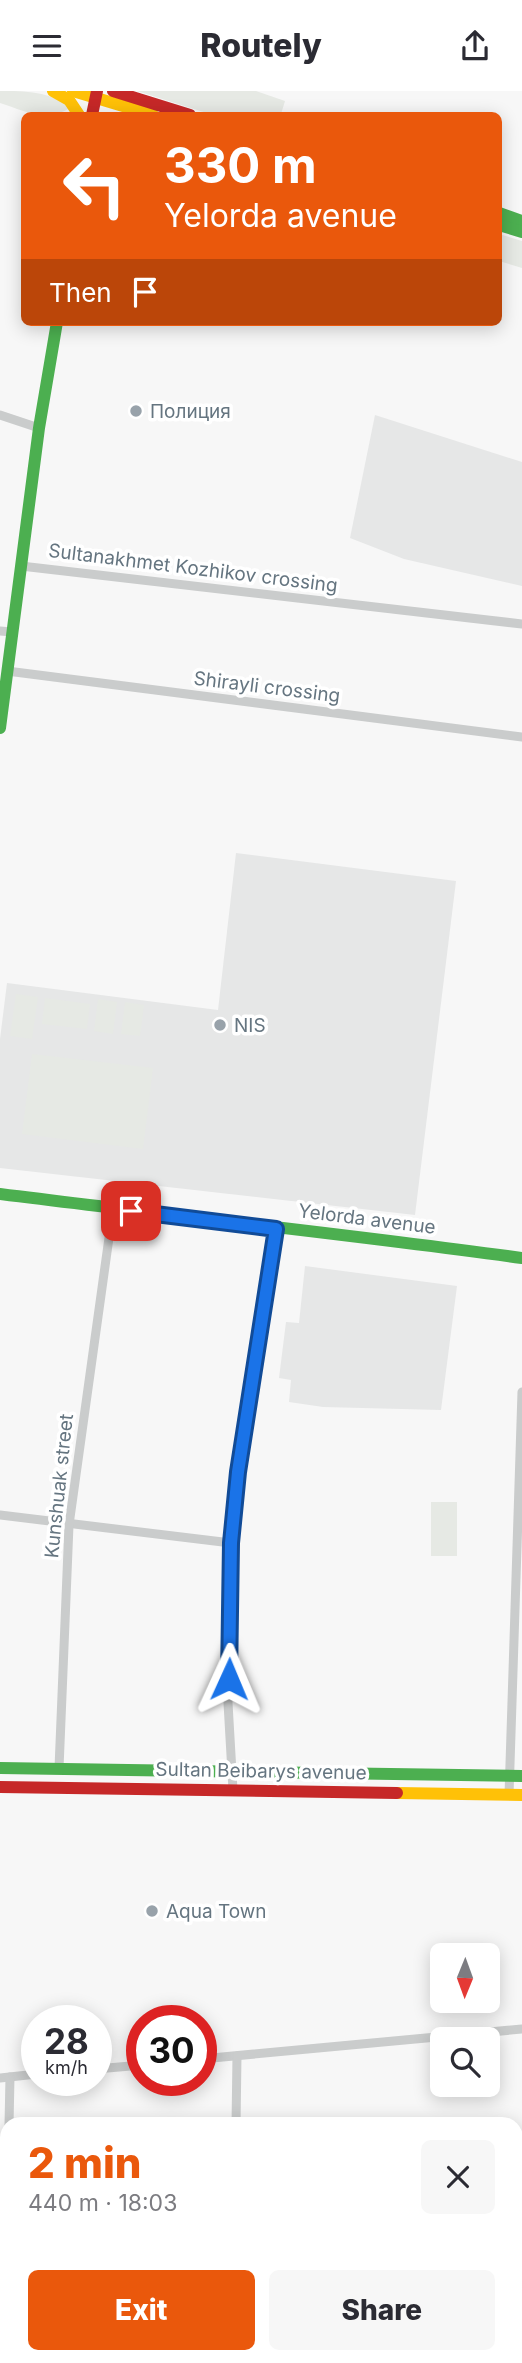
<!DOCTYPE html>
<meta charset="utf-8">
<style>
:root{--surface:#fff;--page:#f7f7f7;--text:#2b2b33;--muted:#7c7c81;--accent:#ea580c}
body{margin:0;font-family:Inter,sans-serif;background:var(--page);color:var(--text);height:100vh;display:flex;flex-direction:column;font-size:26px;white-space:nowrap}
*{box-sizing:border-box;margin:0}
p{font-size:23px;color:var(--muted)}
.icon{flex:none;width:38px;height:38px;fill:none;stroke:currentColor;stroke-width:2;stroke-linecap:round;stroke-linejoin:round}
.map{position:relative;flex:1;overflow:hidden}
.drawer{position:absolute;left:0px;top:2026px;width:523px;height:247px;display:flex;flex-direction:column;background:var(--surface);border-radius:21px 21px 0 0;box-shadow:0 4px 18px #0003}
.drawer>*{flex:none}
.top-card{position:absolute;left:21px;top:21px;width:481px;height:214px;border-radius:10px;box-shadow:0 4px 18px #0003;background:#ea580c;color:#fff;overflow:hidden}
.needle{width:46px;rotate:181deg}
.fabs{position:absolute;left:430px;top:1852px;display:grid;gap:14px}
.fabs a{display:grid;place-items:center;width:70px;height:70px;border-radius:10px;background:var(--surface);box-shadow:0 4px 18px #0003;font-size:35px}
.speed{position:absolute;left:21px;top:1914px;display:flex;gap:14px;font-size:35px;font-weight:700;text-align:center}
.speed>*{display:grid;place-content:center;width:91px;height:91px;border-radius:50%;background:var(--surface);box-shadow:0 4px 18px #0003;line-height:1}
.speed small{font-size:18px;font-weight:400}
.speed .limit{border:10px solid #d22;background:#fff;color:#111}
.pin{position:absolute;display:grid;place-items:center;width:60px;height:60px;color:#fff;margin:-30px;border-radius:14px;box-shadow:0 4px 10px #0006}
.me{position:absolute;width:77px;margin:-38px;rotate:1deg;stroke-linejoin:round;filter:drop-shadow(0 0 5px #0008)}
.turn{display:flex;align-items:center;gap:24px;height:147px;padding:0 28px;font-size:32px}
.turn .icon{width:91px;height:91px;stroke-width:2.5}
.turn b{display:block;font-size:49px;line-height:60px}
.then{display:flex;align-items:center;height:66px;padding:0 28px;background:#0003;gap:14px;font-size:26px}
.round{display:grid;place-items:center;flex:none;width:74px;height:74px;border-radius:10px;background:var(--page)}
.overview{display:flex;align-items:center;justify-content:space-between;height:119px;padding:0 28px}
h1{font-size:42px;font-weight:800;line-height:52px;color:var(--accent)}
.button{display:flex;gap:14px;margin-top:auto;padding:14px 28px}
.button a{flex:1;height:80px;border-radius:10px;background:var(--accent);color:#fff;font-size:28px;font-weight:800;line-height:80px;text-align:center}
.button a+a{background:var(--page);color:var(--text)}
header{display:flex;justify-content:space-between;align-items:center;height:91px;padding:0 28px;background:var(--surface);font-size:32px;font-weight:800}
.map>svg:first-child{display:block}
</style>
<header><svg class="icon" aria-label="menu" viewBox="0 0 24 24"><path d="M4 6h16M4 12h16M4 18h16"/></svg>Routely<svg class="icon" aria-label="share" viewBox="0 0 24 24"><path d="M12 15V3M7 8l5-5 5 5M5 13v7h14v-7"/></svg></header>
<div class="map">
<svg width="522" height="2272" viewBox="0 0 522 2272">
<rect width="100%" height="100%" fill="#f7f7f7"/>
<g fill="#e6e7e7">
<path d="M375,324L522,371V495L404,468L350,447Z"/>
<path d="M236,762L456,790L415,1124L0,1077V948L7,892L218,919Z"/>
<path d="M305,1175L457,1195L441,1319L323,1316L289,1311L291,1289L279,1287L286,1231L299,1232Z"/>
</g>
<g fill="#e6e9e4">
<path d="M0,0C25,0 51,0 70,17C46,32 25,20 0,12Z"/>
<path d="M137,0H256L285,10L281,23L283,24H213Z"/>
<path d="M499,143L522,150V177L499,170Z"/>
<path d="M16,903L38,906L32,948L10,945Z"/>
<path d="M45,907L90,913L87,938L42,933Z"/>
<path d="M98,908L117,911L113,943L94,940Z"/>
<path d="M125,911L144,914L140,945L121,943Z"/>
<path d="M32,963L153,977L143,1058L22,1043Z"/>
<rect x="431" y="1411" width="26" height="54"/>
</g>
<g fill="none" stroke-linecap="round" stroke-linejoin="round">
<g stroke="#cacccc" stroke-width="9">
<path d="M0,324L39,337"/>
<path d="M21,475L522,533"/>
<path d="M0,540L12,541"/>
<path d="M7,580L522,646"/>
<path d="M0,1424L231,1452"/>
<path d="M59,1677L69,1434L113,1118"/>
<path d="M233,1699L228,1612L231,1452L241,1358L276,1138"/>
<path d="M509,1704L522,1301"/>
<path d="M201,1968L522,1938"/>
<path d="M96,1978L142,1974"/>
<path d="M0,1987L37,1983"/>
<path d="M9,2034L10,1986"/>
<path d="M236,2034L237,1965"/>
<path d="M516,2097H522"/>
<path d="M516,2199H522"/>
<path d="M3,2272L7,2114"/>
<path d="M231,2272V2266"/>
</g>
<g stroke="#4caf50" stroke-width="12">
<path d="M499,122L522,130"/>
<path d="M499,134L522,141"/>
<path d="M0,637L39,337L57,231"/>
<path d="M0,1103C174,1125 348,1143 522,1167"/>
<path d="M0,1677L522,1685"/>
</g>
<g stroke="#ffc107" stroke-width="12">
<path d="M53,0L69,9L79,24"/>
<path d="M73,0L153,24"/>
<path d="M397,1702L522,1704"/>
</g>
<g stroke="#c62828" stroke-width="12">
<path d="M113,0L190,24"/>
<path d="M92,24L97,0"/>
<path d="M0,1696L397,1702"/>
</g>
</g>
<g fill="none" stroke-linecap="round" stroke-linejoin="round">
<g stroke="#114b97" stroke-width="18">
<path id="route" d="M131,1120L276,1138L238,1381L231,1452L229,1588"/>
</g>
<use href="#route" stroke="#1a73e8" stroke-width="12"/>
</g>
<g fill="#98a2aa" stroke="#fff" stroke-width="2.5">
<circle cx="136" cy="320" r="7"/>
<circle cx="220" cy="934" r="7"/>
<circle cx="152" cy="1820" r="7"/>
</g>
<g text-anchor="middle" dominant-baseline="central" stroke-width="7" stroke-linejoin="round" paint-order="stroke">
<g font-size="19" fill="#657580" stroke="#fff" text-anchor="start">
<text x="150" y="320">Полиция</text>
<text x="234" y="934">NIS</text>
<text x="166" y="1820">Aqua Town</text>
</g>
<g font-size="19" fill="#657580" stroke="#fff">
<text transform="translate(193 477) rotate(7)">Sultanakhmet Kozhikov crossing</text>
<text transform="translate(267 596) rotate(7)">Shirayli crossing</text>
<text transform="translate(367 1128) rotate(7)">Yelorda avenue</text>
<text transform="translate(59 1395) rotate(-84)">Kunshuak street</text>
<text transform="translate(261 1680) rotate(1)">Sultan Beibarys avenue</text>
</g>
</g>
</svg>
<div class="fabs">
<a><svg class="needle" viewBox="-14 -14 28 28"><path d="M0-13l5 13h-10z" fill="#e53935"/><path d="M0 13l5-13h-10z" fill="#7c7c81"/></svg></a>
<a><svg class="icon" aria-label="search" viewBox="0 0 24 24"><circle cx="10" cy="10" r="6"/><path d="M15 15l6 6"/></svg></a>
</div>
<div class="speed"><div>28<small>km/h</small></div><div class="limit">30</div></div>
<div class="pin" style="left:131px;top:1120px;background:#d93025"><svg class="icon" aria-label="arrive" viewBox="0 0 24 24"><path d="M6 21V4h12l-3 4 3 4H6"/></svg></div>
<svg class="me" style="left:229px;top:1588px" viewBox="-20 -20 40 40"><path d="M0-17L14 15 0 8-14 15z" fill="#1a73e8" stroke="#fff" stroke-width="4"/></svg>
<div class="top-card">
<div class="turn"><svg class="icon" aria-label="left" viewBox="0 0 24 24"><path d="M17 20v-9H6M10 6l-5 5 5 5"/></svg><div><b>330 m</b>Yelorda avenue</div></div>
<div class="then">Then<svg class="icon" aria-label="arrive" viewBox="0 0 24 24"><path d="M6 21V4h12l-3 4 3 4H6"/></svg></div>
</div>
<section class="drawer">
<div class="overview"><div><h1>2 min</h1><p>440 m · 18:03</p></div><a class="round"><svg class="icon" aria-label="close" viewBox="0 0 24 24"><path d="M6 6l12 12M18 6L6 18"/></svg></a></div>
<div class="button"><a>Exit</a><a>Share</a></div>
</section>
</div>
